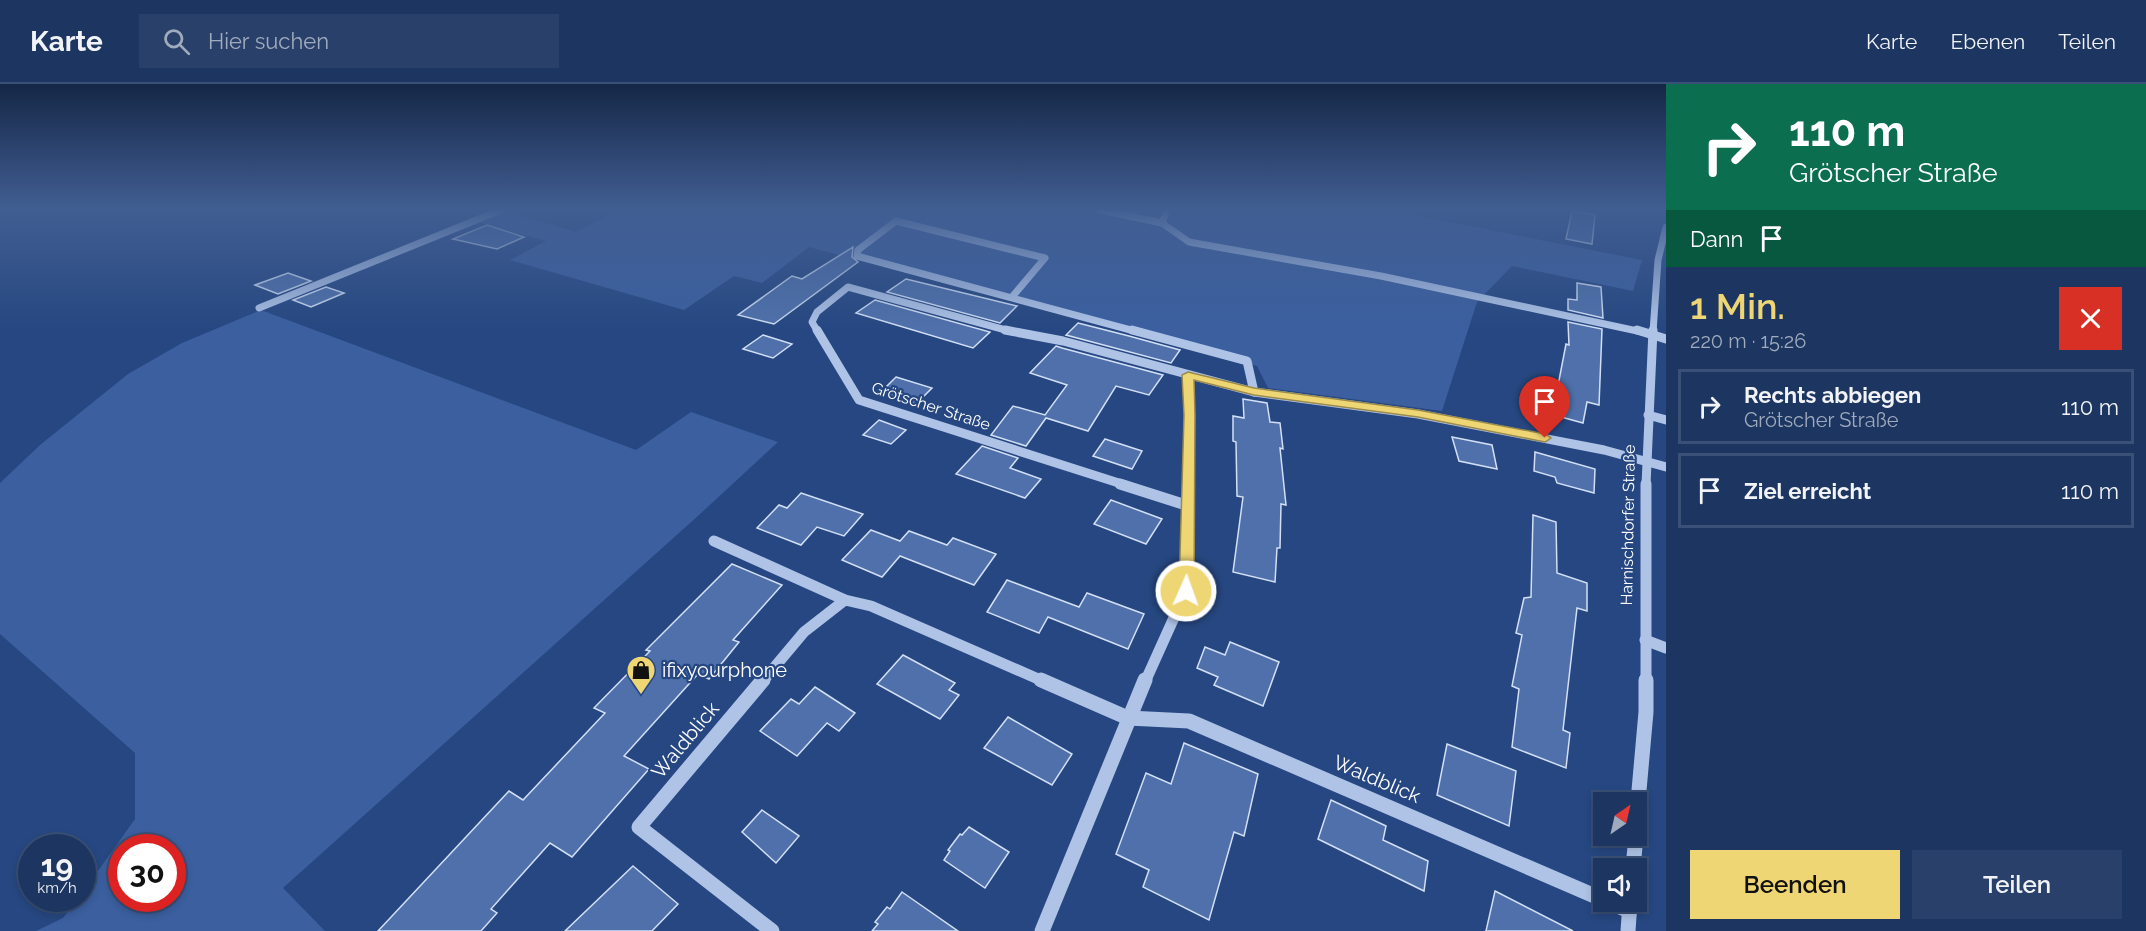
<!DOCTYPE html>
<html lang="de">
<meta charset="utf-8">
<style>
:root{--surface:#1c3561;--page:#29406a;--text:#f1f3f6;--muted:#a0abbd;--line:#3a5076;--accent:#efd674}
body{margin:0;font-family:Raleway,sans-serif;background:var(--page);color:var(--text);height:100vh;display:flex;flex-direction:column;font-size:22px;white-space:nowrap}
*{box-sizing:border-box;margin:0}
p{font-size:20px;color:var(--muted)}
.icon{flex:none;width:33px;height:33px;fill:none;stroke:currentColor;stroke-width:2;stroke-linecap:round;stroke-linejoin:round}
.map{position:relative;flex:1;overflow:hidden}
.details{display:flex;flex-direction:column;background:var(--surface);width:480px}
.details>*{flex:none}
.hud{background:#0b6e4f;color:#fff;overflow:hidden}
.needle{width:39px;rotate:34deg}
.tools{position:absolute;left:1593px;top:708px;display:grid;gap:12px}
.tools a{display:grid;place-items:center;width:54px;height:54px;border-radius:0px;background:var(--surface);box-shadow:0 3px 9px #0003,0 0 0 2px var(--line);font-size:30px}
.speed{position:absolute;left:18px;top:750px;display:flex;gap:12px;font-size:30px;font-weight:700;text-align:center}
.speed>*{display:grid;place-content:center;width:78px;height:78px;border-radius:50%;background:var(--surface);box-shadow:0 3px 9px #0003,0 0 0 2px var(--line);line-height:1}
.speed small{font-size:15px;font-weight:400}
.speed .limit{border:9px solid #d22;background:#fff;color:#111}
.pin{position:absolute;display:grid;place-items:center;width:51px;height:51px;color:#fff;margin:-62px -26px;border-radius:50% 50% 50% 0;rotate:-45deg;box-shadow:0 0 6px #0007}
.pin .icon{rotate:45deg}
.me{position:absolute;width:66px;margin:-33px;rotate:2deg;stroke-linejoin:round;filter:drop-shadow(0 0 4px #0008)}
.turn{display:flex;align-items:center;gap:21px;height:126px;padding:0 24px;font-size:27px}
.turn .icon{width:78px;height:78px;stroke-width:2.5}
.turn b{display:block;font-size:42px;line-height:51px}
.then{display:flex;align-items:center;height:57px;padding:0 24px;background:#0003;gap:12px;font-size:22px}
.round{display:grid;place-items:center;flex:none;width:63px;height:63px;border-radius:0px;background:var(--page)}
.head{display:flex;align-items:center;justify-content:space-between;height:102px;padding:0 24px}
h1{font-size:36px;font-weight:600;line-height:45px;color:var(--accent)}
.cta{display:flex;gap:12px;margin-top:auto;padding:12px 24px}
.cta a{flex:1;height:69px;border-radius:0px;background:var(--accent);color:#111;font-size:24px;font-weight:600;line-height:69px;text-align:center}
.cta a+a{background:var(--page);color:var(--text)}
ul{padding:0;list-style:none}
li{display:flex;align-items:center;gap:18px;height:75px;margin:0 12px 9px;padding:0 12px;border:3px solid var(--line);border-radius:0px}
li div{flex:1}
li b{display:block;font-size:22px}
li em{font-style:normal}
header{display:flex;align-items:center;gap:36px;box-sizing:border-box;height:84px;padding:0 30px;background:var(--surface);border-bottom:2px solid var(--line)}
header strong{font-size:28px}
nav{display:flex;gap:33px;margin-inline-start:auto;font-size:21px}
.search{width:420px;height:54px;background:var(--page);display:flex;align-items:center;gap:15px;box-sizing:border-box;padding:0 21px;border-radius:0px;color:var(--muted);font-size:22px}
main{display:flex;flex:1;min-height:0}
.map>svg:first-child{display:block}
</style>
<header>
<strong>Karte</strong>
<div class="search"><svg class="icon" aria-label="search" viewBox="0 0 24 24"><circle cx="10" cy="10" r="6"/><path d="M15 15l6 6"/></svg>Hier suchen</div>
<nav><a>Karte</a><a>Ebenen</a><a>Teilen</a></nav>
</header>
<main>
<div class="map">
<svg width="1666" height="847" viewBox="0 0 1666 847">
<rect width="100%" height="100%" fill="#264781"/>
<g fill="#3b5f9f" fill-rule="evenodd">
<path d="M619,126H1389L1642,176L1633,207L1512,182L1477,218L1442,327L1268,304L1257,282L809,163L762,199L734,192L684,226L510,176L546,157L478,138L504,127L576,148Z"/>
<path d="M261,226L636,366L691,328L778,358L699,431L283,804L325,847H36L63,834L77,815L82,814L83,808L135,735V669L0,550V399L40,361L128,290L182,259ZM122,764H172V814H122Z"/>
</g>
<g fill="#4f70aa" stroke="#d2dff5" stroke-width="1.5">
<path d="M1572,127L1595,131L1592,160L1566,155Z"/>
<path d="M487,141L524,153L497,165L453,155Z"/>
<path d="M853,163L852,173L858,178L774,240L738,231L792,192L802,195Z"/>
<path d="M288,189L311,197L278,210L255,201Z"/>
<path d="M906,195L1017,222L1000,239L887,208Z"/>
<path d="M1577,199L1601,203L1603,234L1568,226V215L1577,216Z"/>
<path d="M326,203L344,209L311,223L293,216Z"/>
<path d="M875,216L990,248L973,264L856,229Z"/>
<path d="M1568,238L1602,245L1599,321L1587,318L1583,339L1532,325L1537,307L1556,312L1566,260L1569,261Z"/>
<path d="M1078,239L1129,252L1180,266L1171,279L1066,251Z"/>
<path d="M763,251L792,260L773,274L743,265Z"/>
<path d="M1056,262L1062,264L1163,291L1149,311L1116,302L1088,347L1046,334L1026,362L991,351L1013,322L1045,331L1067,301L1030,289Z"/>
<path d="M896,293L932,304L916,320L880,309Z"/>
<path d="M1243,315L1267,319L1270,338L1280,339L1283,365L1280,364L1286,421L1281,420L1280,464H1277L1275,498L1233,488L1243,413L1237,412L1236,358L1233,357V332L1244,334Z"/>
<path d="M879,336L906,346L891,360L863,351Z"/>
<path d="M1452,353L1492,361L1497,385L1459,377Z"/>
<path d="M1105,355L1142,367L1132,385L1093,372Z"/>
<path d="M982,362L1018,374L1010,384L1041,395L1025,414L956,390Z"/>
<path d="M1535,368L1595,385L1594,409L1557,399L1555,393L1534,387Z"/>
<path d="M801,409L863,430L844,452L817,443L801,461L757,444L779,421L787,424Z"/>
<path d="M1111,416L1162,435L1146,460L1094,440Z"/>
<path d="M1533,431L1556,438L1557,489L1587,499V527L1577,524L1563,646L1570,649L1566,684L1512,663L1519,605L1512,602L1522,551L1516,549L1524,514L1531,513Z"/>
<path d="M871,446L900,457L909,447L947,461L953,454L996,470L974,501L900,472L882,493L842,476Z"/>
<path d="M732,480L782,501L733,556L739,558L709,595L698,590L624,672L649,685L572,773L550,759L491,825L497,829L481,847H378L509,707L523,716L605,629L594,624L650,567L646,566Z"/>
<path d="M1007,496L1079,523L1087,509L1144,530L1128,565L1048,533L1039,549L987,528Z"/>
<path d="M1230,558L1279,578L1263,622L1214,601L1218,593L1197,584L1205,563L1225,571Z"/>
<path d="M903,571L955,599L949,606L959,611L940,635L877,600Z"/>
<path d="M815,603L855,629L839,647L827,639L797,672L760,647L791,615L799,620Z"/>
<path d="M1008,633L1072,670L1052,701L984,664Z"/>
<path d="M1184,659L1258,690L1244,752L1234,748L1209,836L1143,803L1149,786L1116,770L1146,689L1171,700Z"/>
<path d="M1447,660L1516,687L1509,742L1437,711Z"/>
<path d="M1331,716L1386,742L1383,756L1428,777L1424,807L1318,755Z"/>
<path d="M762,726L799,752L776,779L742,748Z"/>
<path d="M969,743L1009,768L985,804L944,776L950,767L948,766L960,750L962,751Z"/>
<path d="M633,782L678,820L652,847H565Z"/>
<path d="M1495,807L1573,847H1486Z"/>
<path d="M902,808L958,847H872L878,840L875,838L887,823L890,825Z"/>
</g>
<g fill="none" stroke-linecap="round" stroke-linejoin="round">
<g stroke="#aec3e6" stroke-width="7">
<path d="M1100,126L1162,139"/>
<path d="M1167,126L1162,139L1189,158L1381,192L1642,248"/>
<path d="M1012,213L1045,174L896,137L858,166L857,172L1138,248"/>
<path d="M259,224L501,126"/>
<path d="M818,248L812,238L817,228L848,203L1013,248"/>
<path d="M1653,248L1658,176L1666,143"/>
</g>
<g stroke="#aec3e6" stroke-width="9">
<path d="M817,246L859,316L1125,401"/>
<path d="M1005,246L1063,257L1254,308L1418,330L1604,366L1666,383"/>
<path d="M1132,246L1247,277L1254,308"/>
<path d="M1637,246L1666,255"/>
<path d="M1188,291L1190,308L1188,401"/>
<path d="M1648,331L1666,336"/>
<path d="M1646,401L1653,246"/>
</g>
<g stroke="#aec3e6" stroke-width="11">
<path d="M1120,400L1189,422"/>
<path d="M1646,400V598"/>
<path d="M714,457L845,516"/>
<path d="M1645,556L1666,564"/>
<path d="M762,598L804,548L845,516L871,522L1045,598"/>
<path d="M1145,598L1186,507L1188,400"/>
</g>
<g stroke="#aec3e6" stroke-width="15">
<path d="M763,596L639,743L772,847"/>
<path d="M1041,596L1128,634L1189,637L1604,816"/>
<path d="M1636,740L1646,628V596"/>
<path d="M1633,784L1636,752"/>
<path d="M1607,818L1630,827"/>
<path d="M1042,847L1145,596"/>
<path d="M1628,847L1630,818"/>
</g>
</g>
<linearGradient id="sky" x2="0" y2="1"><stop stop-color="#152747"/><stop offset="0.51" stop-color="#415e92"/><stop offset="1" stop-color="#415e92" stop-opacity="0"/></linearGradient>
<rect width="1666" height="245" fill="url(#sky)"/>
<path fill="#efd674" stroke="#9b8b4b" stroke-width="1.5" d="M1188,288L1254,304L1418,326L1545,350L1551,354L1545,358L1418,333L1254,311L1194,296L1195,331L1194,507L1192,510H1181L1179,507L1184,331L1182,291Z"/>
<defs>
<g id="shop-pin" transform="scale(1.5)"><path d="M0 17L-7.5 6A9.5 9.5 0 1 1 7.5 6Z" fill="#efd674" stroke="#264781"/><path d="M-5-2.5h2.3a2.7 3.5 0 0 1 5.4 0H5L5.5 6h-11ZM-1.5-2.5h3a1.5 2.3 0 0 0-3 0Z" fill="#111"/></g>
</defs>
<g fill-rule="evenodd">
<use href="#shop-pin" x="641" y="586"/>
</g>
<g text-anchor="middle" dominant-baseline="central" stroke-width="4.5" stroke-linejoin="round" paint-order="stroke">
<g font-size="16" fill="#fff" stroke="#264781">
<text transform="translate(931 322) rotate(18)">Grötscher Straße</text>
<text transform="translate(1628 441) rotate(-89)">Harnischdorfer Straße</text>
</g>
<g font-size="20" fill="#fff" stroke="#264781" text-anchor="start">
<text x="662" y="586">ifixyourphone</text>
</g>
<g font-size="20" fill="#fff" stroke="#264781">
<text transform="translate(685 656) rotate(-50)">Waldblick</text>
<text transform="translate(1377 695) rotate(23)">Waldblick</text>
</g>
</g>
</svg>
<div class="tools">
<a><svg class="needle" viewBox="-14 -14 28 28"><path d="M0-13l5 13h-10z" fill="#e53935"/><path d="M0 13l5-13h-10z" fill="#a0abbd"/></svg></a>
<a><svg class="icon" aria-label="sound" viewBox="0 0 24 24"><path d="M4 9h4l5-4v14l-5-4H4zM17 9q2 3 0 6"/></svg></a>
</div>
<div class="speed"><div>19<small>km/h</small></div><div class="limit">30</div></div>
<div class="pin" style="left:1545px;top:354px;background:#d93025"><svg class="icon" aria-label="arrive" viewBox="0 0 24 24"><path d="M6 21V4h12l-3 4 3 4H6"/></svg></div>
<svg class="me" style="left:1186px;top:507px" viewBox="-20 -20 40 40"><circle r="17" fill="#efd674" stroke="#fff" stroke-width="3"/><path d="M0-11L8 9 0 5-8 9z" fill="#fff"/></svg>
</div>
<section class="details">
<div class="hud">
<div class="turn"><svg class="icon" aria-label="right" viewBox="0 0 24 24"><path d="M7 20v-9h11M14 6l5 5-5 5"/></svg><div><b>110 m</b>Grötscher Straße</div></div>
<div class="then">Dann<svg class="icon" aria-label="arrive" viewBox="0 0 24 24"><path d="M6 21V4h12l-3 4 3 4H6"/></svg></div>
</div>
<div class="head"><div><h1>1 Min.</h1><p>220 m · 15:26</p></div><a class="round" style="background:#d93025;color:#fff"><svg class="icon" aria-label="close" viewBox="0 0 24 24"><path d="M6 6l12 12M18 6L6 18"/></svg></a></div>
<ul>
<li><svg class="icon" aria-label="right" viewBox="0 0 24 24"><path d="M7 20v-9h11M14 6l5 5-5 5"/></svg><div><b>Rechts abbiegen</b><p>Grötscher Straße</p></div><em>110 m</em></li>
<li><svg class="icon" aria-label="arrive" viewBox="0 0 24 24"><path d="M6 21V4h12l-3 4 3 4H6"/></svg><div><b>Ziel erreicht</b></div><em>110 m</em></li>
</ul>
<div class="cta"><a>Beenden</a><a>Teilen</a></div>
</section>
</main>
